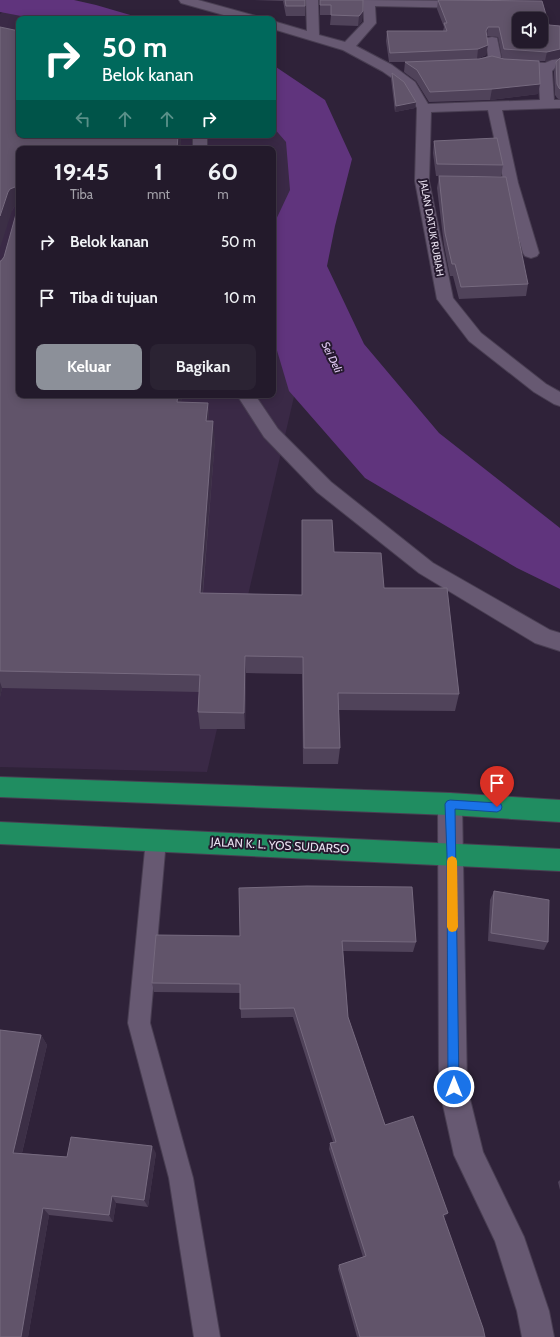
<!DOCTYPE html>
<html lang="id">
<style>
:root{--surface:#231a2b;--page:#2b2333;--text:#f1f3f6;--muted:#a3a1a9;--line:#403847;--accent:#8c9099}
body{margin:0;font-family:Cabin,sans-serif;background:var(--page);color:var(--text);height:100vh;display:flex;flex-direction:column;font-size:15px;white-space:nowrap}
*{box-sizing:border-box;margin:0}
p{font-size:13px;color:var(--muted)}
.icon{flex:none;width:22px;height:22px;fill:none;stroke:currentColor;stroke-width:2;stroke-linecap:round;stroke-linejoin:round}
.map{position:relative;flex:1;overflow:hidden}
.drawer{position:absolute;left:16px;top:146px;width:260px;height:252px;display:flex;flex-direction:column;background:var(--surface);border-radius:8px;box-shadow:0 2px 10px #0003,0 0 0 1px var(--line)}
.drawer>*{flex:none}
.guide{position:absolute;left:16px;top:16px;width:260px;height:122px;border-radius:8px;box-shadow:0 2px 10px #0003,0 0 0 1px var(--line);background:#00695c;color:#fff;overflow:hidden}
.buttons{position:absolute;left:512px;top:12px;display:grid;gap:8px}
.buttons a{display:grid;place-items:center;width:36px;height:36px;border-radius:8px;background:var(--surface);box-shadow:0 2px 10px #0003,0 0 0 1px var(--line);font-size:20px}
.pin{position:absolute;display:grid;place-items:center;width:34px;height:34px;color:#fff;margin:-41px -17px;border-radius:50% 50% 50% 0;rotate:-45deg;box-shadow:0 0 4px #0007}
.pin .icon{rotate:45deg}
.me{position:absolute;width:44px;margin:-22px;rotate:0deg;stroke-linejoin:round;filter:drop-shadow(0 0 3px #0008)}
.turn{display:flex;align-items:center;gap:14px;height:84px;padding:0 20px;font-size:18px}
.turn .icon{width:52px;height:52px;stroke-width:2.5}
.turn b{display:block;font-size:28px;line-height:34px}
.lanes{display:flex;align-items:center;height:38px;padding:0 20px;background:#0003;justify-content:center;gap:20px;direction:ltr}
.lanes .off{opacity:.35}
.eta{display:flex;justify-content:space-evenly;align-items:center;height:68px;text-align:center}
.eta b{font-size:24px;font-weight:700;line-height:28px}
.primary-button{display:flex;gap:8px;margin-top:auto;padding:8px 20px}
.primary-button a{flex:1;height:46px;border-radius:8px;background:var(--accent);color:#fff;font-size:16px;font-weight:700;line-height:46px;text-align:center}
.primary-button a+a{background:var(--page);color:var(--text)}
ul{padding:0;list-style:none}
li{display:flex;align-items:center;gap:12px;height:56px;padding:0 20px}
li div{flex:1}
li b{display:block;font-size:15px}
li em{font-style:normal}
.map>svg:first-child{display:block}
</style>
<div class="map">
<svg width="560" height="1337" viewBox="0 0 560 1337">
<rect width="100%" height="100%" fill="#2f2239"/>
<path fill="#3a2946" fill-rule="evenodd" d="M19,0L126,19H19V135H273V76L316,104L309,332L207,772L0,767V14ZM19,149H273V395H19Z"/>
<g fill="#60347d">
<path d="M0,0H74L96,5L144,19H37L0,12Z"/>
<path d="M273,65L325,100L352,159L335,226L327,266L364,344L439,433L560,528V589L517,568L365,478L289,391L273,337V226L290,190L286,142L273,127Z"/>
</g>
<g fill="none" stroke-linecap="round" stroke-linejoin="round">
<g stroke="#493e52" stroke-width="2">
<path id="service" d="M156,831L163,834L166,840L150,1023L193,1178L220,1337H194L169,1178L128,1023L146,840L149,834Z"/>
</g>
<g stroke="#493e52" stroke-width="2">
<g id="minor">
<path d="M179,0H198L256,16L258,19H238L181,3Z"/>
<path d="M306,0H318L319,35L345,42L364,22L363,0L472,1L474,4L472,7L468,8L375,6L376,23L356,46L392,65L415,82L428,104L540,100L538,70L508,69L503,68L501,65L503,62L508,61L545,63L552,60L560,59V67H556L552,71L554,100H560V108L502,110L518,183L539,253L537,256L531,258L525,256L523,253L504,183L488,110L431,112L429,181L453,298L481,333L546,384L560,392V406L554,404L534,392L469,341L437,299L415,181L417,108L405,87L382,71L343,50L273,29V21L307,31Z"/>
<path d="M492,37L497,38L501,57C495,66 474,71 463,69L461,66L463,63L486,58L488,56L486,41L487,38Z"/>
<rect x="193" y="135" width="14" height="14"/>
<path d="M237,395H255L278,429L331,482L433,563L550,630L560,633V651L535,643L419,573L317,492L264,437Z"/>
<path d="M450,793L458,797L462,804L467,1087L483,1152L524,1237L549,1311L554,1337H522L517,1311L495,1241L454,1155L439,1087L438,804L442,797Z"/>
</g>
</g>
<g stroke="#493e52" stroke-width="2">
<g id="trunk">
<path d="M0,777L450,793L560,800V822L450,815L0,797Z"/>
<path d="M0,822L560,849V871L0,844Z"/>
</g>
</g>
<use href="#service" fill="#675972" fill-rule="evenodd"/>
<use href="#minor" fill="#675972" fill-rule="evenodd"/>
<use href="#trunk" fill="#208d61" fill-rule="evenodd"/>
</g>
<g fill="#50435a" fill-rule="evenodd">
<path d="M253,0H305V16H286L283,1Z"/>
<path d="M320,0H363L362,21L358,26L330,25L331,15H320Z"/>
<path d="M438,0H500L549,25L560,26V58L545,61H539L538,94L490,100L429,102L416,81L404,72L405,62H389L386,41L387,31H443L444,27L437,9ZM487,36L498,37L502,58L477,59L486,55Z"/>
<path d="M560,58V100L557,98L555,95L554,72L556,62Z"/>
<path d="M392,73L416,102L415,108L395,112L391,79Z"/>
<path d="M19,135H180L181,143L180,149H19L182,395L181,402L208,403L209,421L215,440L203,593L302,595V520L334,552L384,588L459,694L455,711L339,710L340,748L338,764H303L302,674L246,673L245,729H200L198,712L199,692L2,688L0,697V261H1L4,257L16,214L17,206L14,207L12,211Z"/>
<path d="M434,141L503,165L501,176H436L433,153Z"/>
<path d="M439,176L528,284L526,296L459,299L453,276H450L444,245L437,188Z"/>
<path d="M494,891L548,942L544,950L488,941L490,900Z"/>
<path d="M156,935L416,942L413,952L343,951L348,1017L385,1125L448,1213L444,1218L485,1337H357L338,1269L339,1265L363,1257L329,1149L330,1143L333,1142L293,1017L241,1018L240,993L154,992L152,983Z"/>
<path d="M0,1030L41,1035L47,1045L22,1153L67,1157L156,1153L148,1207L116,1203L113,1222L49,1215L28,1337H0Z"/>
<path d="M560,1180V1190L558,1182Z"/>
</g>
<g fill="#3c2f46">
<path d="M363,11L362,21L358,26L359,16Z"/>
<path d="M488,27L487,36L485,41L486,31Z"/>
<path d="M488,45L486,55L477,59L478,49Z"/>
<path d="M560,49V58L545,61L547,52Z"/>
<path d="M540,84L538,94L490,100L492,89Z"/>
<path d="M416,102L415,108L395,112L396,106Z"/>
<path d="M178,135H180L181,143L180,149H177Z"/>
<path d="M15,187L19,206L14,207L12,211L0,248V216L8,192L10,189Z"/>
<path d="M178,395H182L179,421L177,402Z"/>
<path d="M208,403L209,421H206Z"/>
<path d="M213,421L215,440L201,611L200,593Z"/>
<path d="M245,656L246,673L245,729L244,713Z"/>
<path d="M0,682L2,688L0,697Z"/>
<path d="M41,1035L47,1045L20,1161L13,1153Z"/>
<path d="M152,1146L156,1153L148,1207L144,1200Z"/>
<path d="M112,1196L116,1203L113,1222L109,1215Z"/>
<path d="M43,1208L49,1215L28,1337H21Z"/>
<path d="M448,1213L444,1218L439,1220L443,1215Z"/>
</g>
<g fill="#61546a" stroke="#766a7f" fill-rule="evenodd">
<path d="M285,0H305V6H286Z"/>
<path d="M320,0H363V11L359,16L331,15V5H320Z"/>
<path d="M438,0L542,1L549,25L560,26V49L547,52L504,49L499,27H488L486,31L488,45L478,49L390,53L387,31H447L444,23H447ZM519,19H541V41H519Z"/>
<path d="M0,27L19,31V135H178L177,149H19V395H178L177,402L208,403L206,421H213L200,593L302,595V520H332L334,552L381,553L384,588H447L459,694L338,693L340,748H304L303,657L245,656L244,713L198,712L200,675L0,671V261H1L4,257L16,214L17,188L15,187L10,189L8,192L0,216Z"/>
<path d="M492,56L504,59L539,61L540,84L492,89L430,92L417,70L405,62L479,59Z"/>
<path d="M560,58V89L559,88L557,84L556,62Z"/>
<path d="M392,73L404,82L416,102L396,106Z"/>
<path d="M497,138L503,165L437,164L434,141Z"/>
<path d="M439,176L506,177L528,284L461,287L455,264H452L445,233Z"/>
<path d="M307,886L412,887L416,942L342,941L348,1017L385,1125L413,1116L448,1213L443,1215L483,1328L485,1337H360L339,1265L366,1256L330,1143L336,1142L294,1008L240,1009V984L152,983L156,935L240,936L239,888Z"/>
<path d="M494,891L549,900L548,942L491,933Z"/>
<path d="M0,1030L41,1035L13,1153L67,1157L71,1137L152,1146L144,1200L112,1196L109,1215L43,1208L21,1337H0Z"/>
</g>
<path fill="#1a73e8" stroke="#114b97" d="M450,800L497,803L501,804L502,807L501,810L497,812L455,809L459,1087L458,1092L454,1093L449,1092L448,1087L447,854L445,804L447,801Z"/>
<path fill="#f59e0b" d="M452,856L456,858L457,861L458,927L456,931L452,932L449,931L447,927V861L448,858Z"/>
<g text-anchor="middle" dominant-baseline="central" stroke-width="4" stroke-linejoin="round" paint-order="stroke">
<g font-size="10" fill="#e9e1f0" stroke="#25192e">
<text transform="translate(432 228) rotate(80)">JALAN DATUK RUBIAH</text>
</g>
<g font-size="11" font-style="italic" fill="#e0c9f2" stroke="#25192e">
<text transform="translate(332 357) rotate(64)">Sei Deli</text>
</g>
<g font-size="12" fill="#e9e1f0" stroke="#25192e">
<text transform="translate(280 845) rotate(3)">JALAN K. L. YOS SUDARSO</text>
</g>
</g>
</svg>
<div class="buttons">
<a><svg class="icon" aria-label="sound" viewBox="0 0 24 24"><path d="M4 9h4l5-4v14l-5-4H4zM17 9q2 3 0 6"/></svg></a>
</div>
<div class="pin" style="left:497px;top:807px;background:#d93025"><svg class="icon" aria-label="arrive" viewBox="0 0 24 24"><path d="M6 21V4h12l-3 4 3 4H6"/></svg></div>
<svg class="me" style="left:454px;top:1087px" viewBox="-20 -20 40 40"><circle r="17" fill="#1a73e8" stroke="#fff" stroke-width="3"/><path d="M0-11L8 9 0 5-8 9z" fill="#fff"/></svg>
<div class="guide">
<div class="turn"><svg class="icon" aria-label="right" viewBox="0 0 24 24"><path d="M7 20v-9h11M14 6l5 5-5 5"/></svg><div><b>50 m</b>Belok kanan</div></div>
<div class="lanes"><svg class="icon off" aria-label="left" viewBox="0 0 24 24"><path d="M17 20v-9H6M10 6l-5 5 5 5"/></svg><svg class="icon off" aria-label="ahead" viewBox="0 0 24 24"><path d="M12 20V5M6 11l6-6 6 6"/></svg><svg class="icon off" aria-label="ahead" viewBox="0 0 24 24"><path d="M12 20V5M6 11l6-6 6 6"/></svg><svg class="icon" aria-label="right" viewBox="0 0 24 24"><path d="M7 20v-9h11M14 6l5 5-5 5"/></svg></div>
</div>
<section class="drawer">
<div class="eta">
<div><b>19:45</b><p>Tiba</p></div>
<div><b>1</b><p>mnt</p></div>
<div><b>60</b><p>m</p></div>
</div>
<ul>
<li><svg class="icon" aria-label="right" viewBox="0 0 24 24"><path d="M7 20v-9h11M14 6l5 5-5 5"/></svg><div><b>Belok kanan</b></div><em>50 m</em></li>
<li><svg class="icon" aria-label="arrive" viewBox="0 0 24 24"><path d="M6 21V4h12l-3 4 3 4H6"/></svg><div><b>Tiba di tujuan</b></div><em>10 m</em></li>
</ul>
<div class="primary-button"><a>Keluar</a><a>Bagikan</a></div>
</section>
</div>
